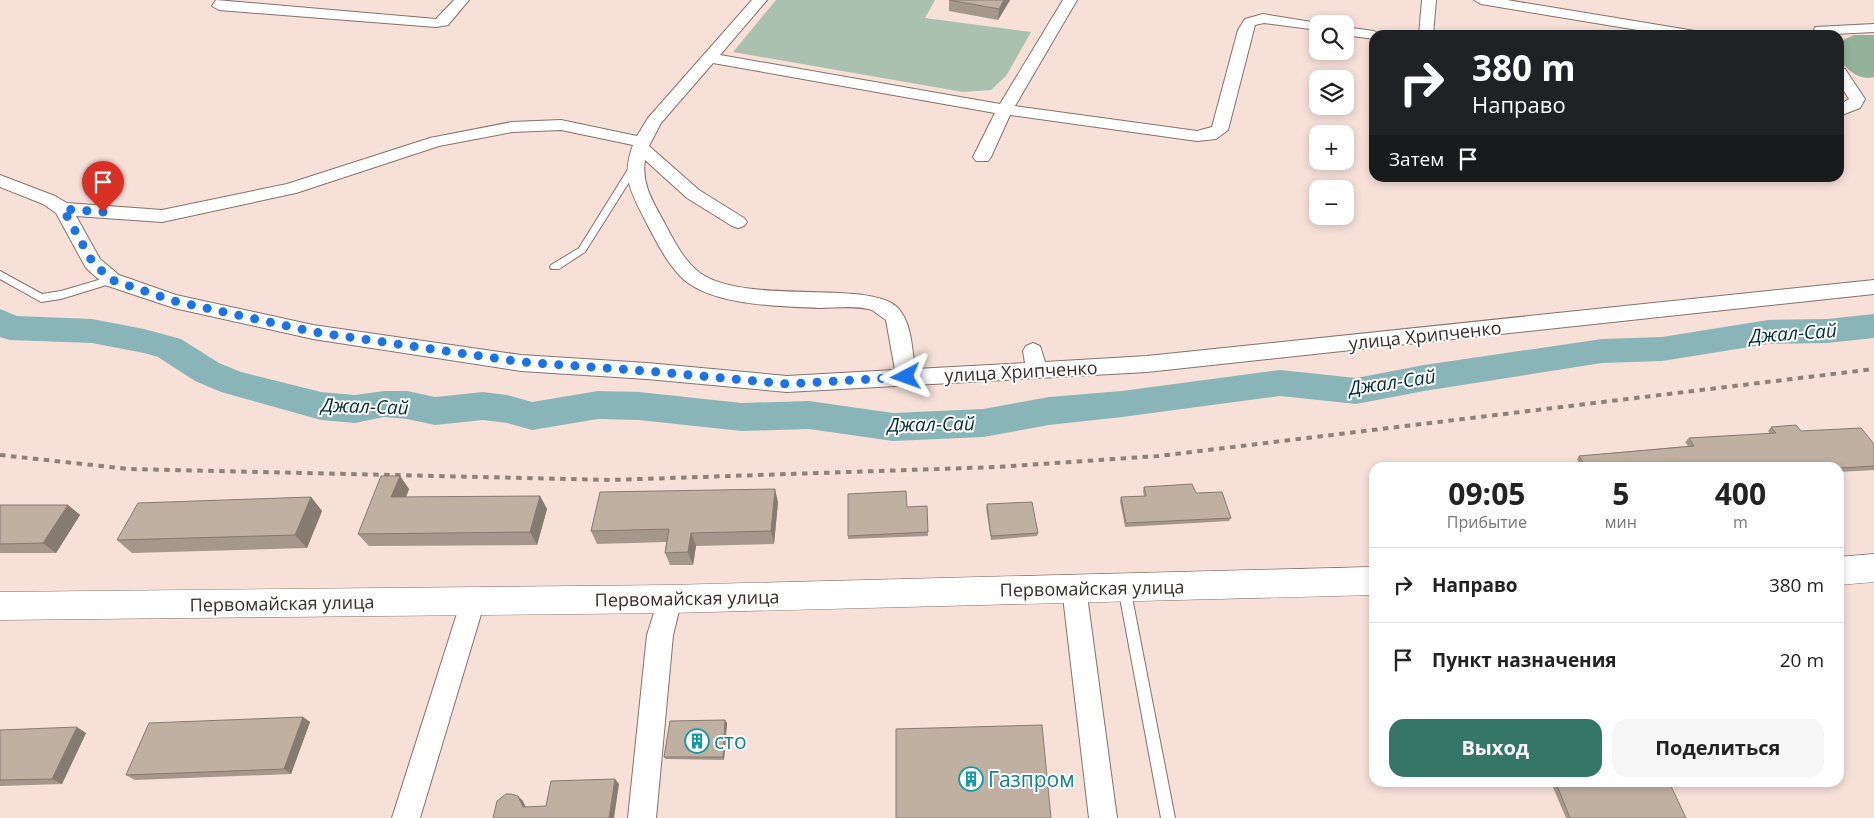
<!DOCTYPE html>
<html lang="ru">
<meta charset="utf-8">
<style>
:root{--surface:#fff;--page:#f6f6f6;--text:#222;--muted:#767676;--line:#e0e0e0;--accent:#357767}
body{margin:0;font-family:"Open Sans",sans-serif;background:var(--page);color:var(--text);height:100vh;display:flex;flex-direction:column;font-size:19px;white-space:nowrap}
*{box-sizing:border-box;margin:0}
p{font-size:16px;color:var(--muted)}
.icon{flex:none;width:28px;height:28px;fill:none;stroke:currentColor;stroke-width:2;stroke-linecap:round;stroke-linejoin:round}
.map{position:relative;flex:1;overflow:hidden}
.side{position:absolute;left:1369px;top:462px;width:475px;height:325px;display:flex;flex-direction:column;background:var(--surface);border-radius:15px;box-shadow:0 2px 8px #0003}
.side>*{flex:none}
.hud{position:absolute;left:1369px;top:30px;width:475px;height:152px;border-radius:15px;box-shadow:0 2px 8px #0003;background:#202124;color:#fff;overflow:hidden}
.buttons{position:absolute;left:1309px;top:15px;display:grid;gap:10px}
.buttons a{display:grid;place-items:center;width:45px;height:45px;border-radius:10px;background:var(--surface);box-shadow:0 2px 8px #0003;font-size:25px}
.pin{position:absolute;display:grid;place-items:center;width:42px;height:42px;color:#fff;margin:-51px -21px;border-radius:50% 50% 50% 0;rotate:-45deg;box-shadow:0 0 5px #0007}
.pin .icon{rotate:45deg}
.me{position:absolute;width:55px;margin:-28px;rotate:266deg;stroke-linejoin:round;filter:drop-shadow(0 0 4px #0008)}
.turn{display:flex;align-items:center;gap:18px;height:105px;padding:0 20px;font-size:22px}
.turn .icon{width:65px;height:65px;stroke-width:2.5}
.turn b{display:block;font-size:35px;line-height:42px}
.then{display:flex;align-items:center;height:48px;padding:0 20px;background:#0003;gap:10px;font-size:19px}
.eta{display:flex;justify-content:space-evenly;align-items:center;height:85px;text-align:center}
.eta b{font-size:30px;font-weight:700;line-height:35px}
.button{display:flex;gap:10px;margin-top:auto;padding:10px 20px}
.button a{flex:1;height:58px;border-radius:15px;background:var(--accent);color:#fff;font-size:20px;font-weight:700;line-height:58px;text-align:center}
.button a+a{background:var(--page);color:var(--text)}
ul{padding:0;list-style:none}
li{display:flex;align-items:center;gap:15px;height:75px;padding:0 20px;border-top:1px solid var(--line)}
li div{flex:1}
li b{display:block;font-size:19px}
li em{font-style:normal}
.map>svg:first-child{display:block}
</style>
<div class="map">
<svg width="1874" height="818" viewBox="0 0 1874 818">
<rect width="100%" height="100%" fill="#f6e0d8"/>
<path fill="#a9c1ae" d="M776,0H935L925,18L1031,32L1006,76L991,90L963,92L733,52Z"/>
<path fill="#94b199" d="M1854,35H1874V77C1860,81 1846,70 1839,58L1841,41Z"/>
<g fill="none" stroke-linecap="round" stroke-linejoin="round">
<path fill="#89b5b9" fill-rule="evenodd" d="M0,309L17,316L92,319L144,329L181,339L219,363L241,372L321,392L355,395L384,391H407L435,397L483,392L507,395L532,402L598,391L639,392L742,403L809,401L893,413L983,409L1049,397L1122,391L1280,370L1356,378L1424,365L1602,339L1662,337L1768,320L1827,319L1874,314V338L1827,343L1768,344L1662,361L1602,363L1424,391L1356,404L1280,396L1122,417L1049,425L983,437L893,441L809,429L742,431L639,420L598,419L532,430L507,423L483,420L435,425L407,419L384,417L355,423L321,420L221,392L195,381L158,357L144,353L92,343L10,340L0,337Z"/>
<g stroke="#85726b" stroke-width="2">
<g id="service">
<path d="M633,165L638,168L585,252L559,269H551L550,267L551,265L579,248L630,166Z"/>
<path d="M0,271L42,294L61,291L112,276L117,280L116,282L61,299L41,302L0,279Z"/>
<path d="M1124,581L1129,583L1130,587L1175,818H1161L1118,587L1119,583Z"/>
</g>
</g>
<g stroke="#85726b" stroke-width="2">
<g id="minor">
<path d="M216,0L436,19L454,0H469L448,25L436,27L219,10L212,6Z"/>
<path d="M752,0H767L720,55L1000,104L1063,0H1077L1015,106L1197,131L1212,127L1238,30L1245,19L1263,14L1324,24H1318V30L1264,23L1255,25L1228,130L1216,139L1197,141L1010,115L991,157L988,161H976L973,157L995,113L713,63L661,123L649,146L699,190L744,218L747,222L744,226L738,228L732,226L687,198L645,160C641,185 654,203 665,224C674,241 684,261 700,273C747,306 872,279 898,308C912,324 912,349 915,369L1025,363L1023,351L1026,346L1033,343L1040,346L1045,362L1147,356L1874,280V294L1147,372L787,392L647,379L521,371L313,339L174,308L105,285L86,268L56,213L43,204L0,187V175L55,196L67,203L162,210L287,184L430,138L512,122L561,120L637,136L648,118ZM561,130L633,145C621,177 631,192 645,220C655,239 665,260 680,276C709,306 779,306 819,308C836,308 855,305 872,310L886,320L895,370L787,376L647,363L521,355L313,325L176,295L119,275L100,259L76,216L162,222L296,193L439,146L512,132Z"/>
<path d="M1422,0H1436L1433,35H1419Z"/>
<path d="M1474,0H1507L1695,31L1702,35H1668L1481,4Z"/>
<path d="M1874,24V32L1813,35L1815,27Z"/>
<path d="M1345,27L1374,31L1381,35H1374V39L1345,35Z"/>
<path d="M1839,67L1845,69L1865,99L1860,108L1839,116V105L1849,99L1839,83Z"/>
<path d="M1074,577L1083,580L1086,588L1117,818H1089L1062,588L1065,580Z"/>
<path d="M670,588L679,591L682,599L673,635L656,818H628L647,635L661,591Z"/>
<path d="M473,590L482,593L485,601L420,818H392L461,601L464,593Z"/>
</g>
</g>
<g stroke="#85726b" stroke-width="1">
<g id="secondary">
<path d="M1874,554V582L1839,585V557Z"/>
<path d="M1374,567V595L670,613L0,620V592L670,585Z"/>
</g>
</g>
<use href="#service" fill="#fff" fill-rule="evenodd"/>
<use href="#minor" fill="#fff" fill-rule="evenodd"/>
<use href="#secondary" fill="#fff" fill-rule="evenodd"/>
<path stroke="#8f807a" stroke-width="4" stroke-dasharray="5.5 5.5" stroke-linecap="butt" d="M0,455L129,469L611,480L997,467L1159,456L1874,369"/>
</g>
<g fill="#a5978b">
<path d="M949,0H1010L998,20L949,11Z"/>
<path d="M1771,427L1801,431L1874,444V470L1839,472V468H1581L1577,459L1579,456L1688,446L1685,442L1689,438L1770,434L1768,431Z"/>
<path d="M400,476L409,489L406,497L540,496L547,509L537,545L369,546L358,534Z"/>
<path d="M1144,487L1196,493L1231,518L1229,521L1125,527L1120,501L1121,497L1144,496L1143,491Z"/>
<path d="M311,497L322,511L307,548L132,553L117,540Z"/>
<path d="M778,502L774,544L696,546L693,565H670L665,553L666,542L597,544L591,531Z"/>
<path d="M987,504L1038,533L1037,536L991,540L986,508Z"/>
<path d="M0,505H68L80,515L56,553H0Z"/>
<path d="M927,506L928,536L848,539V536L907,507Z"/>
<path d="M303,717L310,722L291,774L135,780L126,775Z"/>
<path d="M725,720L727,723L724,760L666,759L664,757Z"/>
<path d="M0,730L86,733L62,784L0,786Z"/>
<path d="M1556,783L1686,818H1566L1552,785Z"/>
</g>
<g fill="#867b71">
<path d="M1004,0H1010L998,20L999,9Z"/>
<path d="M400,476L409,489L401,510L391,497Z"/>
<path d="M775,489L778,502L774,544L771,531Z"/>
<path d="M540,496L547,509L537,545L530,532Z"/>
<path d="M311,497L322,511L307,548L295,535Z"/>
<path d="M68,505L80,515L56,553L43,543Z"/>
<path d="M691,533L696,546L693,565L688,552Z"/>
<path d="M303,717L310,722L291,774L284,769Z"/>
<path d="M725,720L727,723L724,760L723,757Z"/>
<path d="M77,727L86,733L62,784L52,779Z"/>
<path d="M615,779L619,784L614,818H609Z"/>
<path d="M518,796L523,801L528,812L523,807Z"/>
</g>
<g fill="#c0b0a2" stroke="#867b71">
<path d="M949,0H1004L999,9Z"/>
<path d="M1796,425L1801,431L1861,428L1874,444V466L1839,468H1587L1579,456L1694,446L1689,438L1776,433L1771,427Z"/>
<path d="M1509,466L1510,468H1486Z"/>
<path d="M381,476H400L391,497L540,496L530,532L358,534Z"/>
<path d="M1192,484L1196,493L1222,492L1231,518L1126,523L1121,497L1146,496L1144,487Z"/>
<path d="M775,489L771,531L691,533L688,552L665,553L669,529L591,531L600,492Z"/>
<path d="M906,491L907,507L927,506L928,532L848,536V494Z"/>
<path d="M311,497L295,535L117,540L138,503Z"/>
<path d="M1032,502L1038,533L991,536L987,504Z"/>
<path d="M0,505H68L43,543L0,544Z"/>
<path d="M303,717L284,769L126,775L149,723Z"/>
<path d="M725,720L723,757H664L670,721Z"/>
<path d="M1042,725L1051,818H896V729Z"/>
<path d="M77,727L52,779L0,780V730Z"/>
<path d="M615,779L609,818H493L497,801L506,794H511L518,796L523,807L546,806L551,781Z"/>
<path d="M1567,782H1669L1686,818H1570L1556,783Z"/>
</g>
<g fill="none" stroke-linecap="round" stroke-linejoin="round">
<path stroke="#1a73e8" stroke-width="9" stroke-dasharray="0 16.2" d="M103,212L63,209L93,263L112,280L174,301L314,332L522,362L647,371L787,384L906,377"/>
</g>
<defs>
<g id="building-ring" transform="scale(1.25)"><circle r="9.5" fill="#fff" stroke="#0f9aa8" stroke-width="1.5"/><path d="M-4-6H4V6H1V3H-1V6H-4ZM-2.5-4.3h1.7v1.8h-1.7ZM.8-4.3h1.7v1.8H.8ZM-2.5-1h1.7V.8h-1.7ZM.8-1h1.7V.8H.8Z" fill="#0f9aa8"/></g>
</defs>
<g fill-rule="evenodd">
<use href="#building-ring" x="697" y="741"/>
<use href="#building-ring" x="971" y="779"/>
</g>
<g text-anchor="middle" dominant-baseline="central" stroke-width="4" stroke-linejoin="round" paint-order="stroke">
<g font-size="18" fill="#362d2a" stroke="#fff">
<text transform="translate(1425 335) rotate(-6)">улица Хрипченко</text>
<text transform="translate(1021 371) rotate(-3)">улица Хрипченко</text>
<text transform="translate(1092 588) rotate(-1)">Первомайская улица</text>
<text transform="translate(687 598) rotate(-1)">Первомайская улица</text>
<text transform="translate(282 603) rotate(-1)">Первомайская улица</text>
</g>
<g font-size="19" font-style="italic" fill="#022f33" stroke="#fff">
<text transform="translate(1793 333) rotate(-4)">Джал-Сай</text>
<text transform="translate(1392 382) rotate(-8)">Джал-Сай</text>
<text transform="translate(365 406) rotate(2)">Джал-Сай</text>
<text transform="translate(931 424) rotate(-1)">Джал-Сай</text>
</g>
<g font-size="21" fill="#0d838f" stroke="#fff" text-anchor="start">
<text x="714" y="741">сто</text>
<text x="988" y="779">Газпром</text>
</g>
</g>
</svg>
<div class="buttons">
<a><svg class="icon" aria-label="search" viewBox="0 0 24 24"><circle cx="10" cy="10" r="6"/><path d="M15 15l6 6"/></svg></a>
<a><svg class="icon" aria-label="layers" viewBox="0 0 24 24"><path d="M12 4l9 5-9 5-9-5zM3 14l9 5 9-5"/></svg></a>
<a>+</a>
<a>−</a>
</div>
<div class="pin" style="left:103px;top:212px;background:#d93025"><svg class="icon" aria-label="arrive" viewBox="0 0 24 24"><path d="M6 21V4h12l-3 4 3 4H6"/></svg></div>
<svg class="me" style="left:906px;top:377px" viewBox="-20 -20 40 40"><path d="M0-17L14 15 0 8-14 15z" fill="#1a73e8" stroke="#fff" stroke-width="4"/></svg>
<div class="hud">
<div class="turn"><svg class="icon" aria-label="right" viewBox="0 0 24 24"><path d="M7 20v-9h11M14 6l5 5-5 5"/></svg><div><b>380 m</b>Направо</div></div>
<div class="then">Затем<svg class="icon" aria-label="arrive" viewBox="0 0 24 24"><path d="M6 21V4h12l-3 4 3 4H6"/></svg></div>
</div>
<section class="side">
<div class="eta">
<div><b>09:05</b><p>Прибытие</p></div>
<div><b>5</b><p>мин</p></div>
<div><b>400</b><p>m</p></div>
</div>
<ul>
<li><svg class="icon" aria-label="right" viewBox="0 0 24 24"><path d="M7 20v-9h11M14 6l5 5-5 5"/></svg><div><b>Направо</b></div><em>380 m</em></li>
<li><svg class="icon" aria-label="arrive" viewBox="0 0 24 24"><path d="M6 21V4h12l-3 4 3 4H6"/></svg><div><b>Пункт назначения</b></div><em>20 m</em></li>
</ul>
<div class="button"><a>Выход</a><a>Поделиться</a></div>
</section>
</div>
